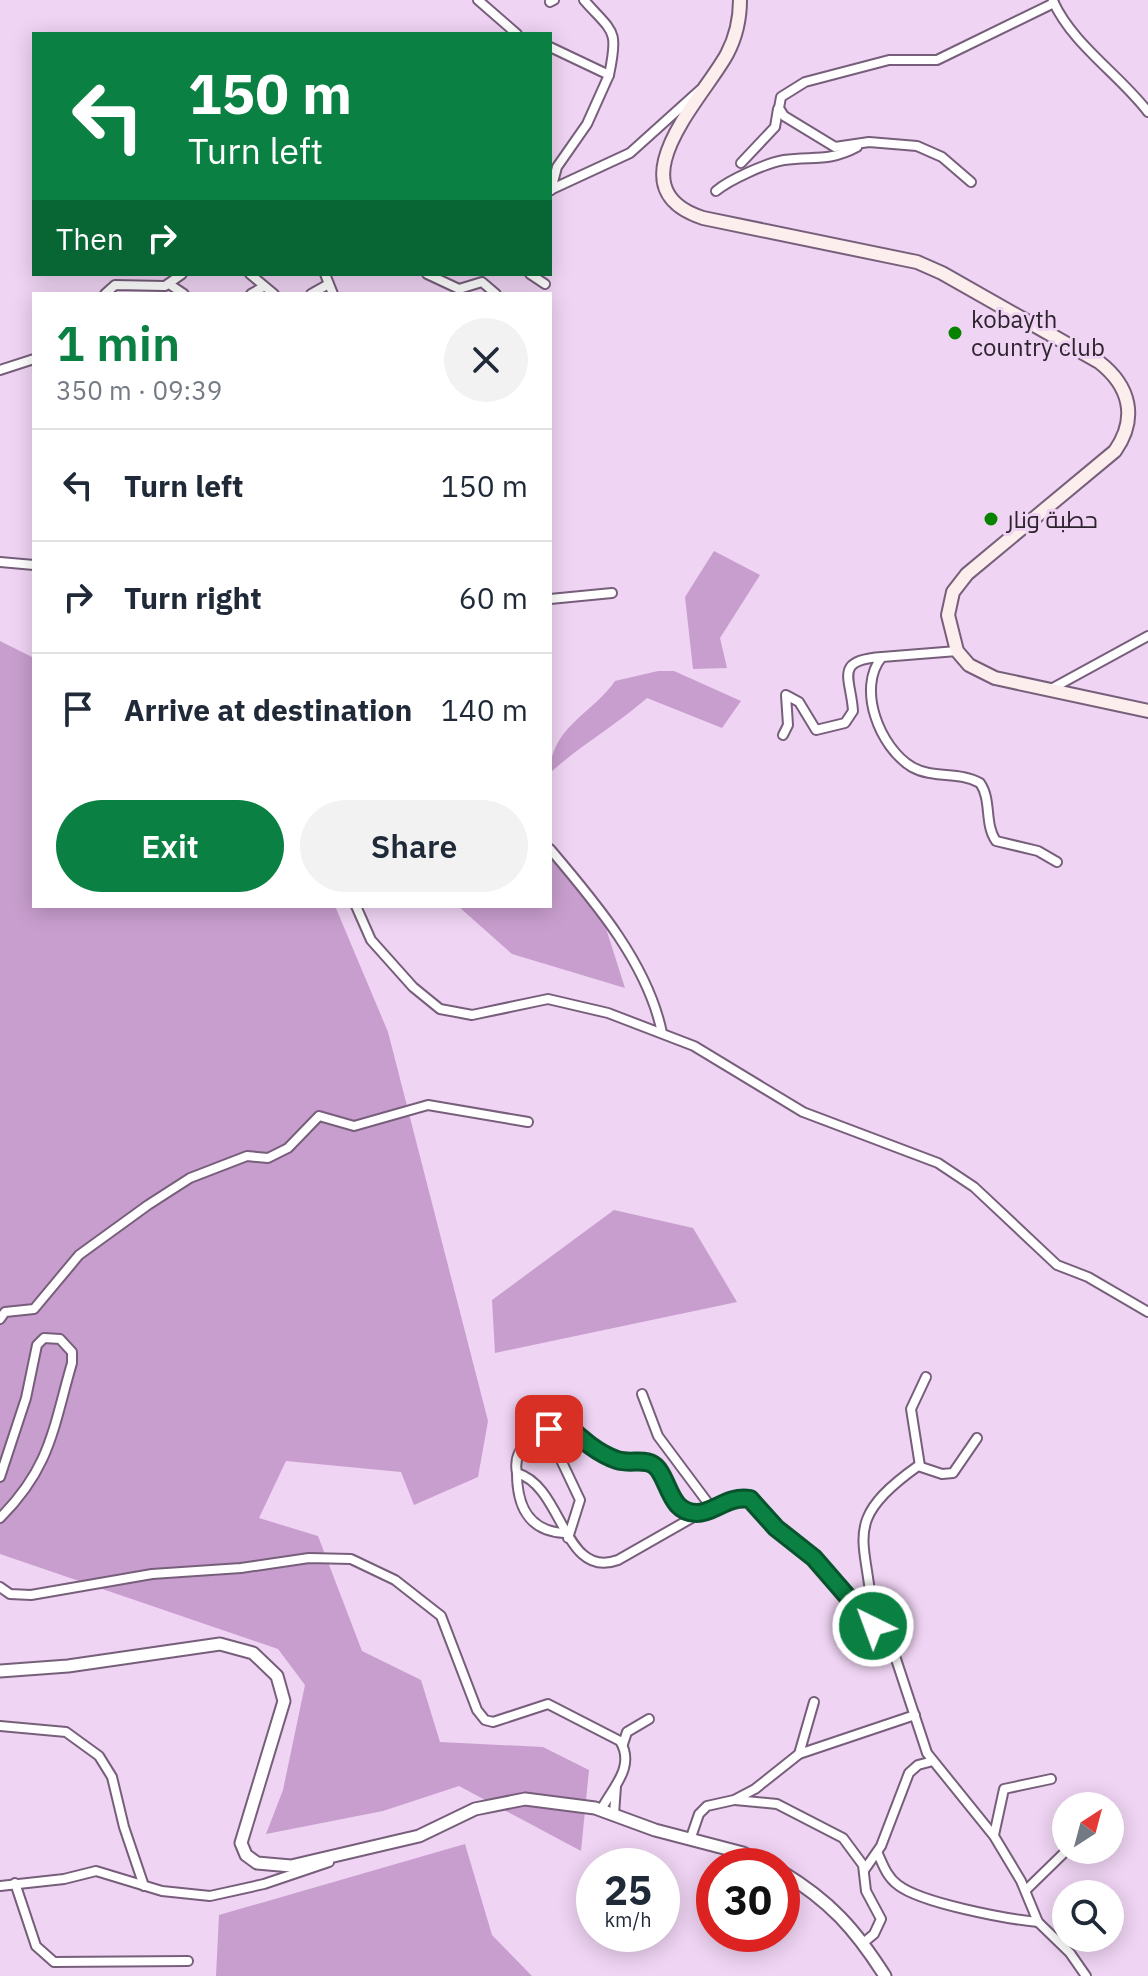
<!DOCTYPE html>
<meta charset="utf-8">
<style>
:root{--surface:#fff;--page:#f2f2f3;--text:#1f2937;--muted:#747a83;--line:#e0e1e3;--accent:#0b8043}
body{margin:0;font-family:"IBM Plex Sans",Cairo,sans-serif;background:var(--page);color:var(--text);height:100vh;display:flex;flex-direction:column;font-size:30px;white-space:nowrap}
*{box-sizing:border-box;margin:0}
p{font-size:26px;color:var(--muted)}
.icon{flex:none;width:44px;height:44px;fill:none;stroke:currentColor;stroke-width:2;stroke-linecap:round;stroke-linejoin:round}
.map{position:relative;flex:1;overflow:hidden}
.side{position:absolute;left:32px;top:292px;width:520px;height:616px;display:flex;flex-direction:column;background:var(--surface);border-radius:0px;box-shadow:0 4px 20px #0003}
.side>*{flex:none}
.top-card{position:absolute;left:32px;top:32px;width:520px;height:244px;border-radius:0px;box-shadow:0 4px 20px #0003;background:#0b8043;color:#fff;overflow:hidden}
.needle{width:52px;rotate:36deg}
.buttons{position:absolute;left:1052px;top:1792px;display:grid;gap:16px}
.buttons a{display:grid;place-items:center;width:72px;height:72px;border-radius:50%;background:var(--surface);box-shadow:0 4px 20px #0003;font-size:40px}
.speed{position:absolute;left:576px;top:1848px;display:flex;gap:16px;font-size:40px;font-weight:700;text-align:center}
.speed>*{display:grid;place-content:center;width:104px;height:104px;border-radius:50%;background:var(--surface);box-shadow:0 4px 20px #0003;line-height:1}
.speed small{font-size:20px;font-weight:400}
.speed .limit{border:12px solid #d22;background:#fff;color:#111}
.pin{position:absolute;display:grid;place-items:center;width:68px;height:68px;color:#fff;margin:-34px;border-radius:16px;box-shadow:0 4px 12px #0006}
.me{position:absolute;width:88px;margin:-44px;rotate:318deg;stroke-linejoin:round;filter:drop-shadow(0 0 6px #0008)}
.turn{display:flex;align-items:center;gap:28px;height:168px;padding:0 24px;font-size:36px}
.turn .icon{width:104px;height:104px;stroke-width:2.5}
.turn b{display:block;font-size:56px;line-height:68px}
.then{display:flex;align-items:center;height:76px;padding:0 24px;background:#0003;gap:16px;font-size:30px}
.round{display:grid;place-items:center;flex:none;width:84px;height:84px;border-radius:42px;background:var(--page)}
.summary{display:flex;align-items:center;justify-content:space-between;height:136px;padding:0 24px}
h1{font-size:48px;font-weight:600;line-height:60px;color:var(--accent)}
.cta{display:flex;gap:16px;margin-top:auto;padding:16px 24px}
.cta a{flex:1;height:92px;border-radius:48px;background:var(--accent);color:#fff;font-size:32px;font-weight:600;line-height:92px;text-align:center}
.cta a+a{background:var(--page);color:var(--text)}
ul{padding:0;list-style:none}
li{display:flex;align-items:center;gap:24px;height:112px;padding:0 24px;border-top:2px solid var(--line)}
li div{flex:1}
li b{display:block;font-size:30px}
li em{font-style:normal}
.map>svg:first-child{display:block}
</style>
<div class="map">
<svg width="1148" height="1976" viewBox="0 0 1148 1976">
<rect width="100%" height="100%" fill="#efd4f3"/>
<g fill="#c89ece">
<path d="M714,551L760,575L720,638L727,668L693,669L685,597Z"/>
<path d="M0,641L34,658V906H335L388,1032L488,1421L478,1477L414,1505L401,1472L286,1461L259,1518L318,1536L362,1651L421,1680L440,1742L543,1747L589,1770L581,1851L459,1786L383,1811L266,1834L283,1790L305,1685L278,1649L0,1554Z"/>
<path d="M658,671H674L741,701L722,728L647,698C615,726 582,744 550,773C550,728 593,713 615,681Z"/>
<path d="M550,855L603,919L625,988L512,954L458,906H550Z"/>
<path d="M614,1210L693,1228L737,1302L495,1353L492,1300Z"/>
<path d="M465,1844L492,1935L532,1976H216L219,1915Z"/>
</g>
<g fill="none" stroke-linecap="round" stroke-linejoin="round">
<g stroke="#775f7b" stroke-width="12">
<g id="minor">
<path d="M478,0L517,34"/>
<path d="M584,0C613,33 619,28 609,75"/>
<path d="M1053,1C1073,45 1119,74 1148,112"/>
<path d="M550,2L554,0"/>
<path d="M550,47L609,75L587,124L557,167L551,190"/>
<path d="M741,163L775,127L778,109"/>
<path d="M971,182L942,157L917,146L869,142L835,147L784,116L779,108L781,97L805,82L889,60H937L1054,3"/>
<path d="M550,190L630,153L700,90"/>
<path d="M716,191C729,180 766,163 784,160C813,156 829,162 857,147"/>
<path d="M250,274L274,294"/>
<path d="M325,274L333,294"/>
<path d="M427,274L459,289L482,282L496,294"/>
<path d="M530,274L545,284"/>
<path d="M169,284L184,294"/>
<path d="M105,294L115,285L165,286L182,274"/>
<path d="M251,294L263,287"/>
<path d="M311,294L327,285"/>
<path d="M0,370L34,359"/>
<path d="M0,562L34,565"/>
<path d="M550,599L612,593"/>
<path d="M957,651L882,657C856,688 880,748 912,767C933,779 959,771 980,783C992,800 984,824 996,841L1038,851L1057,862"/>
<path d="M1051,689L1148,636"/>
<path d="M783,735L788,725L786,695L799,702L816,730L845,723L853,711C851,678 833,660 882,657"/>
<path d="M550,849C595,902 648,964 662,1033"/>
<path d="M356,906L371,940L413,987L440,1009L472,1015L548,999L608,1013L694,1046L803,1112L938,1163L974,1187L1057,1265L1088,1277L1148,1312"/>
<path d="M0,1319L5,1312L34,1309L79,1255L148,1205L190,1178L247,1156L268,1158L288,1148L319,1116L354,1126L428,1105L528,1122"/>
<path d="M642,1394L658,1436L711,1507"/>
<path d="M557,1410C573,1431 597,1458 625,1462C636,1463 646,1458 655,1466C676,1483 663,1506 698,1513"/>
<path d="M567,1424C543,1430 511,1443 517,1473C564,1487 563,1580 618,1560L711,1507L742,1498L755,1503L776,1528L814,1558L894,1653L927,1753L994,1836L1021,1881L1038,1922L1070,1953L1086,1976"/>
<path d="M920,1466L911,1409L926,1377"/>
<path d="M517,1473C517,1505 528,1531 564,1533"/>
<path d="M0,1477L26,1398L37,1345L44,1338L60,1339L72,1352V1363C53,1428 51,1467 0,1518"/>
<path d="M568,1538L580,1500L561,1460L566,1449L580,1437"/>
<path d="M0,1587L10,1594L31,1595L152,1574L241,1568L309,1558L351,1559L395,1580L441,1616L477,1710L485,1720L493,1722L548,1704L620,1741C636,1767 612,1788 601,1810"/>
<path d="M873,1625C870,1540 836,1524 918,1466L942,1474L953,1473L977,1438"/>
<path d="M0,1726L66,1732L99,1756L112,1777L124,1827L144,1886"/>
<path d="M623,1744L627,1732L649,1719"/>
<path d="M799,1754L814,1702"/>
<path d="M735,1800L777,1804L843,1838L863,1865L866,1891L881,1919L874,1934L862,1944"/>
<path d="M614,1814L616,1786"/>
<path d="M994,1835L1004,1789L1051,1779"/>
<path d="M690,1840L699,1814L707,1806L734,1800L755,1789L799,1754L915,1715"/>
<path d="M878,1854C883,1865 887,1877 898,1885C921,1903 1006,1919 1038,1922"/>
<path d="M865,1869L881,1846L909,1773L918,1765L933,1761"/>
<path d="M15,1883L36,1946L54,1962L188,1961"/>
<path d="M0,1886L64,1879L96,1871L162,1891L210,1896L264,1884L329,1862"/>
<path d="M1026,1890L1067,1850"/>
</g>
</g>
<g stroke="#775f7b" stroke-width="15">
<g id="tertiary">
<path d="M0,1671L68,1666L220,1644L253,1653L277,1676L284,1701L241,1843L246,1855L257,1863L291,1866L419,1836L475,1809L525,1799L595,1808L655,1830L743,1853L771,1866"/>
<path d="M782,1872C830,1901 855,1929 885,1976"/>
</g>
</g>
<g stroke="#775f7b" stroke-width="16">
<path id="secondary" d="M740,0C740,20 736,37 727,54C704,97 611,188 703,218L917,262L942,273L1099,362C1130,386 1138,418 1115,451L967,574L953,592L948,615L957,651L969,665L995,678L1148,711"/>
</g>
<use href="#minor" stroke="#fff" stroke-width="8"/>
<use href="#tertiary" stroke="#fff" stroke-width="11"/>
<use href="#secondary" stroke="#fceeed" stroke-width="12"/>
</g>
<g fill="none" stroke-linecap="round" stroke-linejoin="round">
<g stroke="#07532c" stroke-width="20">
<path id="route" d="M549,1429L567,1424C580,1439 599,1454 617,1460C632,1465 648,1456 658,1469C670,1485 671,1513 697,1513C714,1513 728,1495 750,1499L776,1528L814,1558L873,1626"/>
</g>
<use href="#route" stroke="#0b8043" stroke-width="14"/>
</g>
<g fill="#078300" stroke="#efd4f3" stroke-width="3">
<circle cx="955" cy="333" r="8"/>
<circle cx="991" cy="519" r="8"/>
</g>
<g text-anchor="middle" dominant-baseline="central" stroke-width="6" stroke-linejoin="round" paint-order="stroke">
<g font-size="24" fill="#2e242f" stroke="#efd4f3" text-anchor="start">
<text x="971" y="319">kobayth<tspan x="971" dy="28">country club</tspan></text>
<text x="1007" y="519">حطبة ونار</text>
</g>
</g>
</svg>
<div class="buttons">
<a><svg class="needle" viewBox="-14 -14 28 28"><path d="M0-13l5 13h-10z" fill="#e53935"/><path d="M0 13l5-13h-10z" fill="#747a83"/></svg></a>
<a><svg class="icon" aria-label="search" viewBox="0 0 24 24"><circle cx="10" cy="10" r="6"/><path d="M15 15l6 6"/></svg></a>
</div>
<div class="speed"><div>25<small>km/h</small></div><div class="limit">30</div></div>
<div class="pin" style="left:549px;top:1429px;background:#d93025"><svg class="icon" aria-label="arrive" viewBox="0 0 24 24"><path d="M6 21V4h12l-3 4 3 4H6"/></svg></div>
<svg class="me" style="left:873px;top:1626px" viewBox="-20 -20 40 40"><circle r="17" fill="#0b8043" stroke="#fff" stroke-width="3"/><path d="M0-11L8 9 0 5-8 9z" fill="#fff"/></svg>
<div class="top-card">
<div class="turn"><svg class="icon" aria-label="left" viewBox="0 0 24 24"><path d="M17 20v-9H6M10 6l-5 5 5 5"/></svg><div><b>150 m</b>Turn left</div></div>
<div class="then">Then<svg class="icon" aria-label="right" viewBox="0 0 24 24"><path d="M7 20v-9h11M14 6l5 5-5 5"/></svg></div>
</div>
<section class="side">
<div class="summary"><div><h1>1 min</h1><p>350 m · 09:39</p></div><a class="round"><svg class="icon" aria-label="close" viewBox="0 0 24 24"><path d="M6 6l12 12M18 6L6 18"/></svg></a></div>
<ul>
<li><svg class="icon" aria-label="left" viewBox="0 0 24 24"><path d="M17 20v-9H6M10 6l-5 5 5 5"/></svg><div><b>Turn left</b></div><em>150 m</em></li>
<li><svg class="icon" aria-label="right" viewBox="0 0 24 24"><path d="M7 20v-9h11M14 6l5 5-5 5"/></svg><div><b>Turn right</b></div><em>60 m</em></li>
<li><svg class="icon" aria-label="arrive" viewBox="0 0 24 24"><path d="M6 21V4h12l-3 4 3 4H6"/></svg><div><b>Arrive at destination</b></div><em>140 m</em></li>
</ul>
<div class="cta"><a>Exit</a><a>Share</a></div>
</section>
</div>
